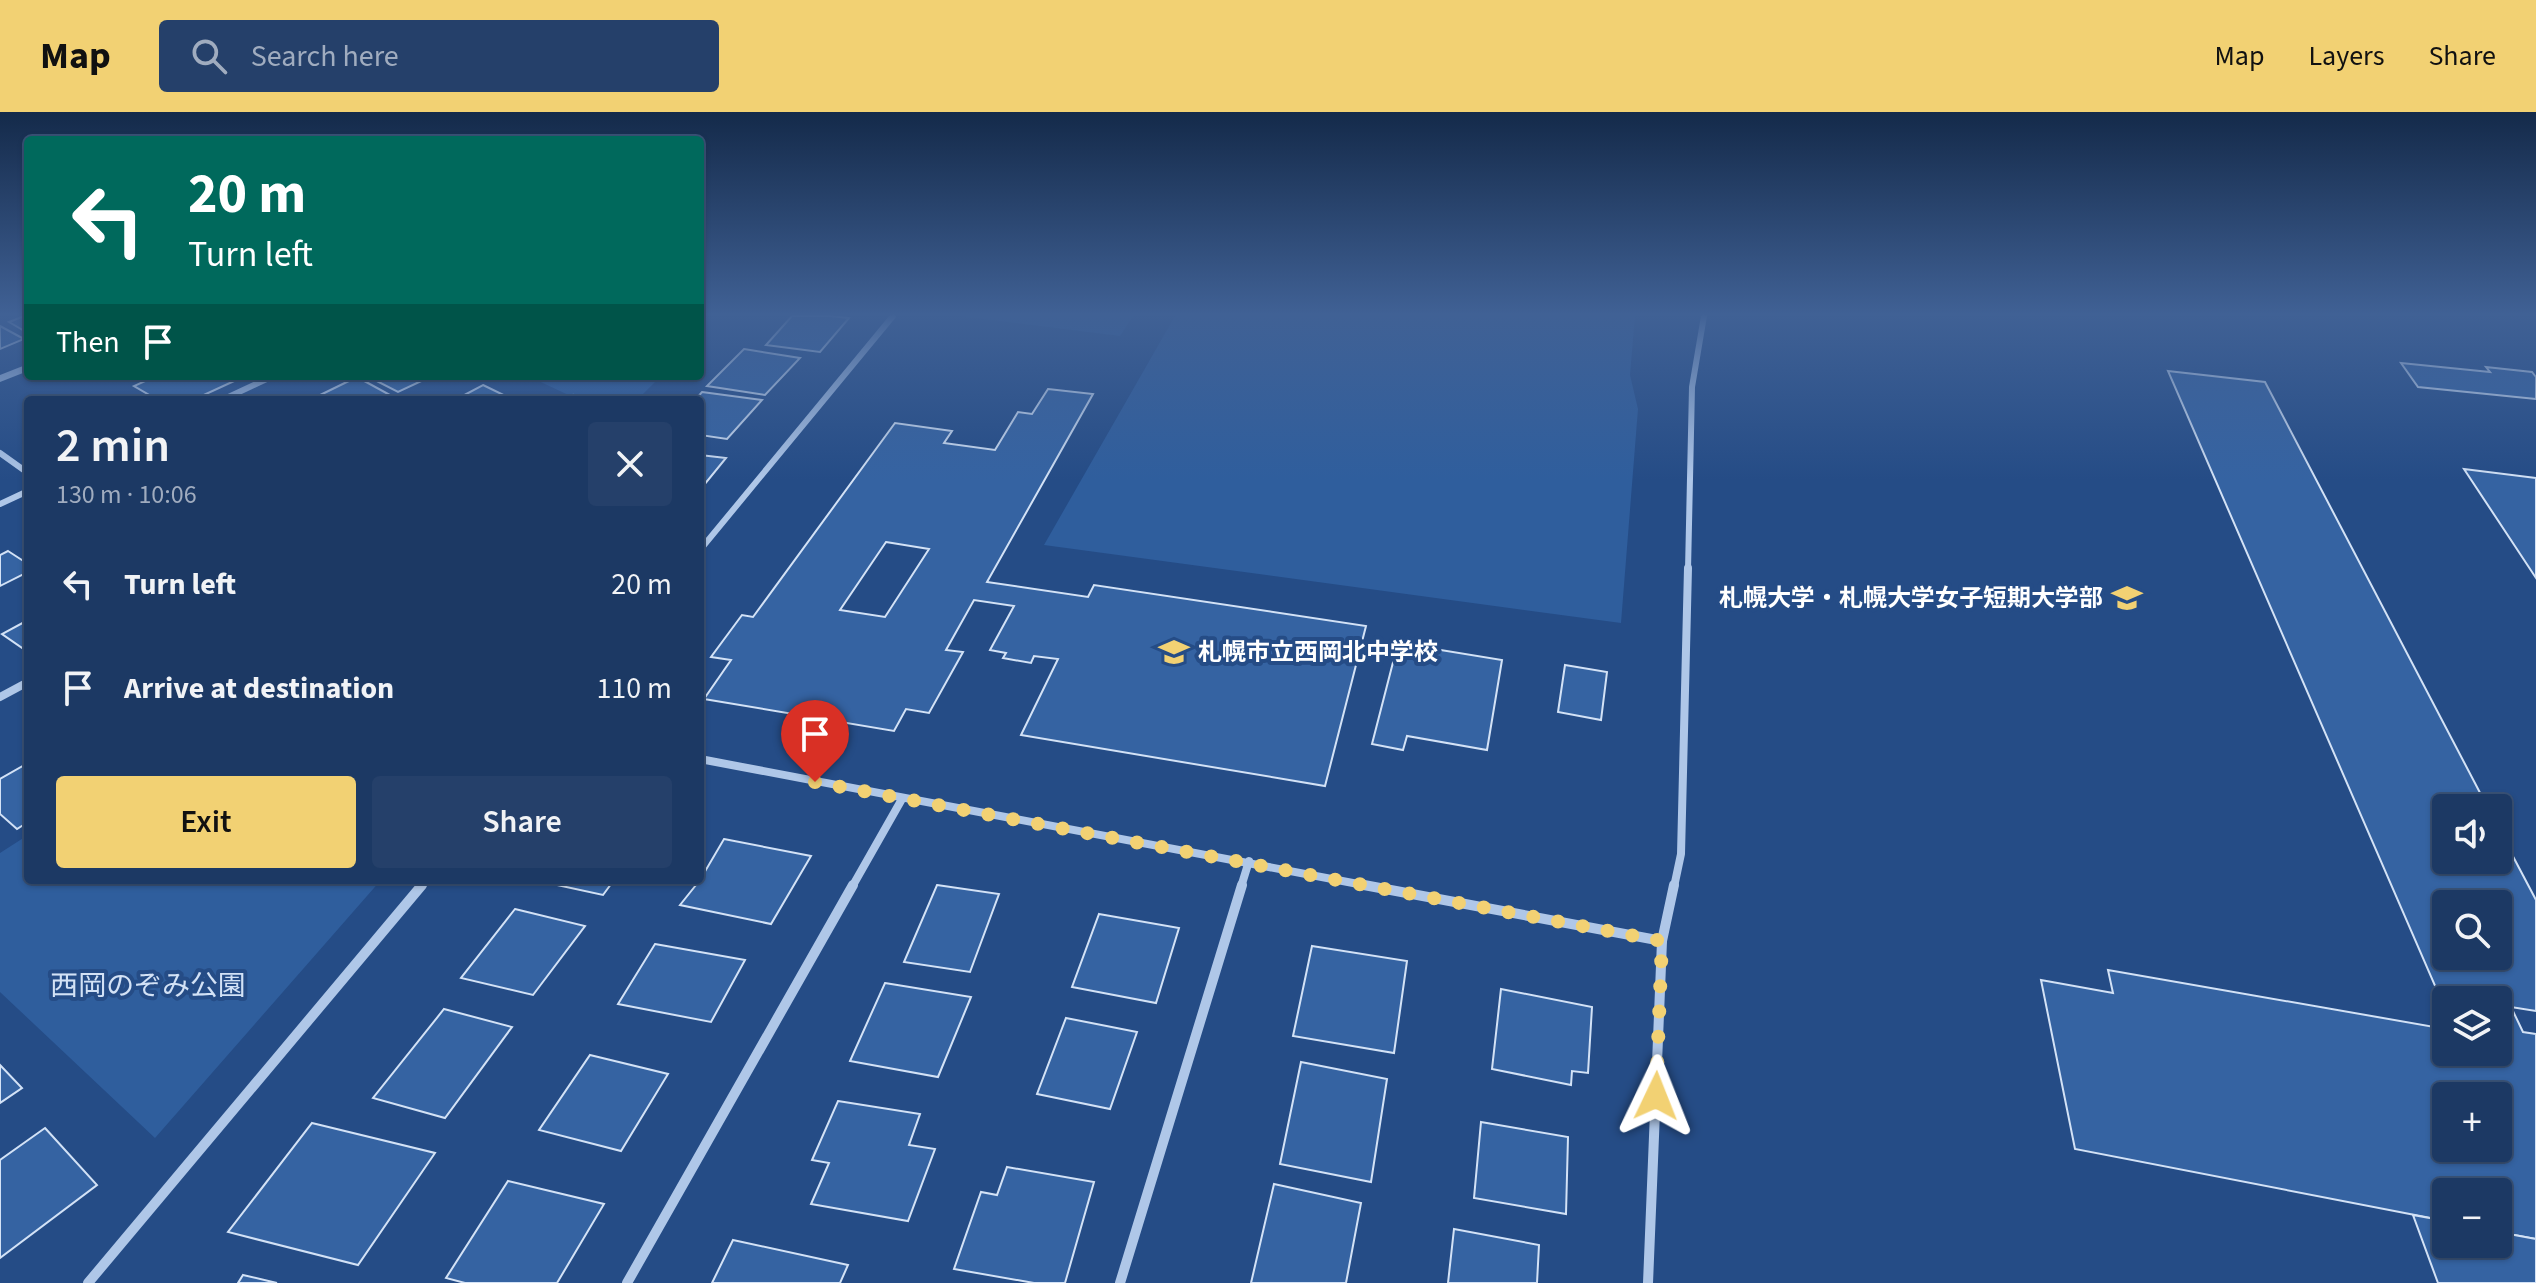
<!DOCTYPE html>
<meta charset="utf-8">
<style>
:root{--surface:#1c3964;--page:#25406a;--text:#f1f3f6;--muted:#a0acbf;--line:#3a5378;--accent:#f2d173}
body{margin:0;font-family:"Source Sans 3","Noto Sans JP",sans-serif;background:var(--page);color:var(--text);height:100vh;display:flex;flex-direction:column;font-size:30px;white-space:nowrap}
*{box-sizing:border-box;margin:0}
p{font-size:26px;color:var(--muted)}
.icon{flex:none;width:44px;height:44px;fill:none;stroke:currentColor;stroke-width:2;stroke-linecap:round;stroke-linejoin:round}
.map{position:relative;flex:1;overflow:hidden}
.side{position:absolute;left:24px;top:284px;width:680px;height:488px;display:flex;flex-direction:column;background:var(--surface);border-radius:8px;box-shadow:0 2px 6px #0004,0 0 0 2px var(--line)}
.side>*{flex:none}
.top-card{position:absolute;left:24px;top:24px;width:680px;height:244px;border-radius:8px;box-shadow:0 2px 6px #0004,0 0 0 2px var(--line);background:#00695c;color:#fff;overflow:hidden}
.fabs{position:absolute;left:2432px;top:682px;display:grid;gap:16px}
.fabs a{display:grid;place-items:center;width:80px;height:80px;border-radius:8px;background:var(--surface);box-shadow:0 2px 6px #0004,0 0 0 2px var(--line);font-size:40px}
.pin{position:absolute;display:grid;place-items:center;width:68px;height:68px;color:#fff;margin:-82px -34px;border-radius:50% 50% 50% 0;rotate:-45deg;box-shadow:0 0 8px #0007}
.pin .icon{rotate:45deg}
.me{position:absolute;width:88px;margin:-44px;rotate:2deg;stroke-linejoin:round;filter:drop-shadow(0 0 6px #0008)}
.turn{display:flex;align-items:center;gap:28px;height:168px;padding:0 32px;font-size:36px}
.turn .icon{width:104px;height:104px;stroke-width:2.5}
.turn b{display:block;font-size:56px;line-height:68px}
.then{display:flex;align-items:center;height:76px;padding:0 32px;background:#0003;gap:16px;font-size:30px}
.round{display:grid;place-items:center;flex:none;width:84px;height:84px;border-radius:8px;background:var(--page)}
.headline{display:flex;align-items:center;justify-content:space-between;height:136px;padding:0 32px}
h1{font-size:48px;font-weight:600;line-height:60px}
.primary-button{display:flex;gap:16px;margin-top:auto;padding:16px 32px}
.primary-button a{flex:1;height:92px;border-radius:8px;background:var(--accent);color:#111;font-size:32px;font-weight:600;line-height:92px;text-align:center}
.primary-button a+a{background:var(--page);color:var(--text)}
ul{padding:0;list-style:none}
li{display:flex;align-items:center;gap:24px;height:104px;padding:0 32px}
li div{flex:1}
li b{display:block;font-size:30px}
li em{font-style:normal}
header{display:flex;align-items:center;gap:48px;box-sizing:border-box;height:112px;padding:0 40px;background:var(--accent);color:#111}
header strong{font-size:38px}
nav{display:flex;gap:44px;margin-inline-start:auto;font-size:28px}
.search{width:560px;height:72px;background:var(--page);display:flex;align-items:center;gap:20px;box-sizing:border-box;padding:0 28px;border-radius:8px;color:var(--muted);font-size:30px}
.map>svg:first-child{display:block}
</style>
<header>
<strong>Map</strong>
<div class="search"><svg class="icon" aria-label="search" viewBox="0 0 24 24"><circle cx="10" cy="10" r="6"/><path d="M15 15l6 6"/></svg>Search here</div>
<nav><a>Map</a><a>Layers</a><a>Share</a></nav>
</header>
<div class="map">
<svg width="2536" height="1171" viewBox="0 0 2536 1171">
<rect width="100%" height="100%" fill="#254c86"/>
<g fill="#2f5e9d">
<path d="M959,204H1133L1120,224Z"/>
<path d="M1175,204H1635L1630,263L1638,297L1621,511L1044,433Z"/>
<path d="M528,264H661L637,288H579Z"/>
<path d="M28,723V768H381L155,1026L0,880V741Z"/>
</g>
<g fill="#3563a2" stroke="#d3e2f6" stroke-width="2" fill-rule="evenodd">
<path d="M28,204V221L9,210L24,204Z"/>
<path d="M792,204H830L849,206L820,240L766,233Z"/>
<path d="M0,214L24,227L0,237Z"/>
<path d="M744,237L800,246L765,283L707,274Z"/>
<path d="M2401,251L2490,260L2486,255L2532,260L2536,265V287L2418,275Z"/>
<path d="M2168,259L2265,270L2488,696H2446V748H2498V716L2536,788V899L2511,895L2523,920L2536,922V1127L2498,1120V1080H2446V1109L2075,1037L2041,868L2113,881L2108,858L2446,917V940H2498V888H2461L2439,883ZM2446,792H2498V844H2446ZM2446,984H2498V1036H2446Z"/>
<path d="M156,264H245L193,288H158L134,274Z"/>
<path d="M367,264H432L398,280Z"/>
<path d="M357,265L390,283L380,288H310Z"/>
<path d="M483,273L514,288H455Z"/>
<path d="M1048,277L1093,282L987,470L1088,485L1094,473L1366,514L1325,674L1021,623L1058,547L1034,544L1031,551L1003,546L1006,541L990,538L1014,494L974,488L946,538L963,540L929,601L906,597L894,619L704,587L731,548L711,545L742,503L753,505L895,311L952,319L944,331L995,338L1018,300L1032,302ZM886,430L929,437L885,505L840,498Z"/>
<path d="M702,280L762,288L727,327L700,323V288H695Z"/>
<path d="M700,343L726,346L700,378Z"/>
<path d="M2464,357L2536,366V466Z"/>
<path d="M8,439L28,452V460L0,474V443Z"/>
<path d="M28,508V540L2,522Z"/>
<path d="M1398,531L1502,548L1487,638L1407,624L1403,638L1372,632Z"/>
<path d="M1565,553L1607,560L1601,608L1558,600Z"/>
<path d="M28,651V710L17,717L0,702V667Z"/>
<path d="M724,727L811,744L771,812L680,793L700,768Z"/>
<path d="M534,768H614L603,783Z"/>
<path d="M937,773L999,782L970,860L904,850Z"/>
<path d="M515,797L585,814L533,883L461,866Z"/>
<path d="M1099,802L1179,816L1156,891L1072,875Z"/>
<path d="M655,832L745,848L711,910L618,892Z"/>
<path d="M1312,834L1407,849L1394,941L1293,924Z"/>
<path d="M885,871L971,885L938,965L850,949Z"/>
<path d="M1501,877L1592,895L1588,961L1572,959L1571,973L1492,957Z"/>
<path d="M444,897L512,915L445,1006L373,986Z"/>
<path d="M1066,906L1137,920L1110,997L1037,982Z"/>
<path d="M590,943L668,962L621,1039L539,1018Z"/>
<path d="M1301,950L1387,967L1371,1070L1280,1052Z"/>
<path d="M0,953L22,976L0,991Z"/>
<path d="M838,989L920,1002L909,1033L935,1037L908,1109L811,1092L829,1051L812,1048Z"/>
<path d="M1481,1010L1568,1025L1566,1102L1474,1086Z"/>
<path d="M312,1011L435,1041L358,1153L228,1120Z"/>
<path d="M45,1016L97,1073L0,1146V1048Z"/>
<path d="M1007,1055L1094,1070L1065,1171H1034L954,1157L981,1080L997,1083Z"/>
<path d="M508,1069L604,1092L557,1171H465L446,1166Z"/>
<path d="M1274,1072L1361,1091L1346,1171H1251Z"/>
<path d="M2413,1103L2446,1109V1132H2498V1120L2536,1127V1171H2438Z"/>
<path d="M1454,1117L1539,1133L1537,1171H1448Z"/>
<path d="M733,1128L848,1153L840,1171H712Z"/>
<path d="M243,1163L277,1171H238Z"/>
</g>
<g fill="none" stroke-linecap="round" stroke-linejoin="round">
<g stroke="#afc7e8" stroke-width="6">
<path d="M222,288L273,264"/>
<path d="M568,288L573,285"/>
<path d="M0,341L28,361"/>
<path d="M0,392L28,379"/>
<path d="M700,438L893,204"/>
<path d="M1688,458L1692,275L1704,204"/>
</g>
<g stroke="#afc7e8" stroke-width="8">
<path d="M0,585L28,570"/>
<path d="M700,647L1374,775"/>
<path d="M420,775L426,768"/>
<path d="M852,775L902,687"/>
<path d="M1241,775L1249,749"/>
<path d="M1674,775L1681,742L1688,456"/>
</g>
<g stroke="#afc7e8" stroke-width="10">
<path d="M1364,773L1662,829L1648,1171"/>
<path d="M1662,829L1674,773"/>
<path d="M88,1171L422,773"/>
<path d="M627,1171L853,773"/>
<path d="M1120,1171L1242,773"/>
</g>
<path fill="#afc7e8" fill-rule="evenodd" d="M28,252V259L0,270V263Z"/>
</g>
<linearGradient id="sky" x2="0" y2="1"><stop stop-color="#142a4a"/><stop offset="0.55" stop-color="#406195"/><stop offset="1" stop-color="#406195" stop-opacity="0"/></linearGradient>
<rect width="2536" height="368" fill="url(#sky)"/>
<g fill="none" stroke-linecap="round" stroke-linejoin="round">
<path stroke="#f2d173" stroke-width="14" stroke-dasharray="0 25.2" d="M815,670L1662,829L1656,984"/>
</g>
<defs>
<g id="university-bare" transform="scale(2.4)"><path d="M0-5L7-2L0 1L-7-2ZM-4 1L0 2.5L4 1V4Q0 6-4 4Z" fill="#f2d173" stroke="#254c86" stroke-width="2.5" paint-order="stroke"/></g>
<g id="school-bare" transform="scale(2.4)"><path d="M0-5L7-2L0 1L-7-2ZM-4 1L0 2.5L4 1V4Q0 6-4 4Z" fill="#f2d173" stroke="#254c86" stroke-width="2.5" paint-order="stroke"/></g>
</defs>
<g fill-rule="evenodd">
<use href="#university-bare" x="2127" y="486"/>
<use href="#school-bare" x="1174" y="540"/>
</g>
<g text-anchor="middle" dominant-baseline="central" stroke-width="8" stroke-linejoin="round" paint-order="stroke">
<g font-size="24" font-weight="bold" fill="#fff" stroke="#254c86" text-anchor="end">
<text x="2103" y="486">札幌大学・札幌大学女子短期大学部</text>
<text x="1198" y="540" text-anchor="start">札幌市立西岡北中学校</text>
</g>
<g font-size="28" fill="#d3e2f6" stroke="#254c86">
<text x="148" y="874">西岡のぞみ公園</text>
</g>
</g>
</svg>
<div class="fabs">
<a><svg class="icon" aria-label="sound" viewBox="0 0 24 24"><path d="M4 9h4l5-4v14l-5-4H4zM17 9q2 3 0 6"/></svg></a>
<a><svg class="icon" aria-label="search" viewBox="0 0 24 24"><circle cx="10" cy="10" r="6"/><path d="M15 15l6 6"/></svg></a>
<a><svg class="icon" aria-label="layers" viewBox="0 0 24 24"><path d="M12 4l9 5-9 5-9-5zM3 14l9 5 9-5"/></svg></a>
<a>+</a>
<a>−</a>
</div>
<div class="pin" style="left:815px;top:670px;background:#d93025"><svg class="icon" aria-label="arrive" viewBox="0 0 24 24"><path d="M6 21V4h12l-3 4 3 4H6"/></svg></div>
<svg class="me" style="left:1656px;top:984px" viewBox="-20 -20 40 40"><path d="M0-17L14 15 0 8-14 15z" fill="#f2d173" stroke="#fff" stroke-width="4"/></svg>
<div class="top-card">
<div class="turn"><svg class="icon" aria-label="left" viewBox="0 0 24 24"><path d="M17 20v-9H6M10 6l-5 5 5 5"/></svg><div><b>20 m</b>Turn left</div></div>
<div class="then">Then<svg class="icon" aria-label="arrive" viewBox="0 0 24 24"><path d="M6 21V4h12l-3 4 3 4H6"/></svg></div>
</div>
<section class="side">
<div class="headline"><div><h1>2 min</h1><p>130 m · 10:06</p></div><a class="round"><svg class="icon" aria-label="close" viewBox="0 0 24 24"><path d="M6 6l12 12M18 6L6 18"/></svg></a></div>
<ul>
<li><svg class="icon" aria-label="left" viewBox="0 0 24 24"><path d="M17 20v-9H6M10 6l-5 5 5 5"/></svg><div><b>Turn left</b></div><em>20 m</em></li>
<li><svg class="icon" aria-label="arrive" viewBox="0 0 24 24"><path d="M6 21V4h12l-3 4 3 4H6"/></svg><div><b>Arrive at destination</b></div><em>110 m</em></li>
</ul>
<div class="primary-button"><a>Exit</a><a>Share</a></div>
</section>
</div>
